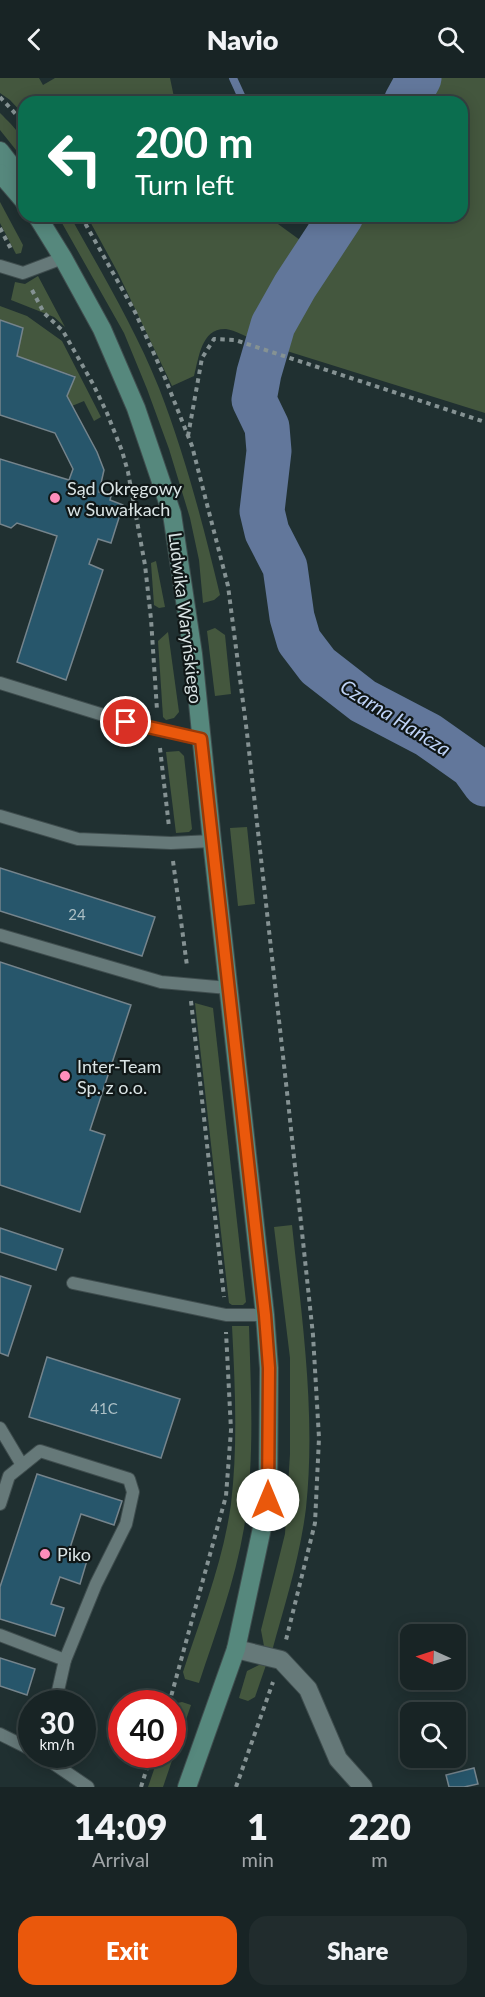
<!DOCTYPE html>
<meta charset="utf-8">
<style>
:root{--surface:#182425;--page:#212c2d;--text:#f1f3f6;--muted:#9fa4a7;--line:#364142;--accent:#ea580c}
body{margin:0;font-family:Lato,sans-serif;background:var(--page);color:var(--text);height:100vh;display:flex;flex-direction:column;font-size:22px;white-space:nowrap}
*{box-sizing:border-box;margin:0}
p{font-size:20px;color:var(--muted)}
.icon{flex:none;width:33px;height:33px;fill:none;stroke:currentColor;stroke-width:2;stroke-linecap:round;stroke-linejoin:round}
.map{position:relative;height:1709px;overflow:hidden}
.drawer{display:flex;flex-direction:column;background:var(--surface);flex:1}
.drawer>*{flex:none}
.top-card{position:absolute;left:18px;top:18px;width:450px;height:126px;border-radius:18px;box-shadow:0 3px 15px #0003,0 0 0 2px var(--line);background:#0b6e4f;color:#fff;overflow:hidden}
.needle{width:39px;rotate:273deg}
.tools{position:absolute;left:400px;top:1546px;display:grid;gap:12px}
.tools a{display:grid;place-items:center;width:66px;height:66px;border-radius:12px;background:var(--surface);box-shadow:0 3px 15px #0003,0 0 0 2px var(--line);font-size:30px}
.speed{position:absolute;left:18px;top:1612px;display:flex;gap:12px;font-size:30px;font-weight:700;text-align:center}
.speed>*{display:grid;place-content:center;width:78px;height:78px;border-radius:50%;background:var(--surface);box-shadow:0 3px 15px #0003,0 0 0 2px var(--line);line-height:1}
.speed small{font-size:15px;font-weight:400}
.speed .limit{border:9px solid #d22;background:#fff;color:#111}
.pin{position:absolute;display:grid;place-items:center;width:51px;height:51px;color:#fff;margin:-26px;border:3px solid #fff;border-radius:50%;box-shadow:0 2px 6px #0007}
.me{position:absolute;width:66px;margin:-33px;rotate:0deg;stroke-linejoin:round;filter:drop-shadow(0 0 4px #0008)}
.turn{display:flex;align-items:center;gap:21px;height:126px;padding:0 18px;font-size:27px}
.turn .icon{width:78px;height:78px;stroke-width:2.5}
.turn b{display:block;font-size:42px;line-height:51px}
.eta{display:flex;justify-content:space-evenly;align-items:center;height:102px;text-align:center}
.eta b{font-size:36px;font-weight:800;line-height:42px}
.action{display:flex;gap:12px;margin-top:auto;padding:12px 18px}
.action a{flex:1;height:69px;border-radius:18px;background:var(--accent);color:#fff;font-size:24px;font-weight:800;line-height:69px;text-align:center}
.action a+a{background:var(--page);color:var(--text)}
header{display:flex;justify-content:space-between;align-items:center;height:78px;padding:0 18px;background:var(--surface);font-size:27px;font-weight:800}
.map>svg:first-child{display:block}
</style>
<header><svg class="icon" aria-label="back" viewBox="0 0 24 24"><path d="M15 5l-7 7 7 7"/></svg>Navio<svg class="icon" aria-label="search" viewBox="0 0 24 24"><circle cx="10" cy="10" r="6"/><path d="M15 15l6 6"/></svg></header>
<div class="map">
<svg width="485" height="1709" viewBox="0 0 485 1709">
<rect width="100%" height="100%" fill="#203031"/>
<g fill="#44573e">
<path d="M0,0H39L43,7L55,0H170L175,24H24V37L10,22L0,15Z"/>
<path d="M429,0H485V335L274,269L350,138H462V24H415Z"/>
<path d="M0,35C17,52 24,57 24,82L0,52Z"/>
<path d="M0,124L23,167L21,175L16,176L0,145Z"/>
<path d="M58,138H70C101,194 135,250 159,310C185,377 203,446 220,517L214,522L203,525L199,482L190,440L169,371L147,311L124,255Z"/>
<path d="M87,138H267L300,162L313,138H328L308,177L287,199L264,228L257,263C248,260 235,252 226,251C201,250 199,280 194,298L172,308L117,193Z"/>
<path d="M38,198L65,249L54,239L11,222L15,204L25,206Z"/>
<path d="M0,228L27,238L62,263L101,339L94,343L84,323L72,328L67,318L75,298L17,278L23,250L0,242Z"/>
<path d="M156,483L165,529L159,530L154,527L151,485Z"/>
<path d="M215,550L225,557L231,616L215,618L207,553Z"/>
<path d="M168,554L179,634L174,640L166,642L163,639L158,563Z"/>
<path d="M179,673L184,678L192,751L189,754L176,755L166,674Z"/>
<path d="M247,749L255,826L238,828L230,750Z"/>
<path d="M195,925L213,930L246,1224L243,1227H232L229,1225Z"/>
<path d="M292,1147C302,1241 316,1336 306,1430C300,1479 285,1526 272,1573L264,1568L261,1552L285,1456L290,1376V1280L274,1149Z"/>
<path d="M232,1248H249C251,1316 255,1383 244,1450C235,1503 216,1554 199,1605L185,1601L183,1594C201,1539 223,1484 231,1426C238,1367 235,1308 232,1248Z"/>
<path d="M261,1586L266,1587L255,1619L248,1623L239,1620L247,1593Z"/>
<path d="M182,1624L191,1627L163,1709H148L159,1677H172L173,1639L177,1625Z"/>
</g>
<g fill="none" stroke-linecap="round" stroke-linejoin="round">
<path stroke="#62779b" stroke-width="8" d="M233,0L244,24"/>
<g stroke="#62779b" stroke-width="45">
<path d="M406,24L419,0"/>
<path d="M341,138L295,208L273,247L259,295L254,322L267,349L269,373L262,433L267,454L285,489L292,539L299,563L318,588L363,623L428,657L472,688L485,706"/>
</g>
</g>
<g fill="#27566b" stroke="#75848c" stroke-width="1.5">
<path d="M0,242L23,250L17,278L75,299L67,318L97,374L104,392L99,414L111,418L110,422L123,427L111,465L98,461L89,486L103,492L66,602L17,584L57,458L17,445L11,450L0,446V381L69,402L73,391L55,355L0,337Z"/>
<path d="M0,790L155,839L142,878L0,833Z"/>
<path d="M0,884L131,927L90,1052L105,1057L80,1134L0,1107Z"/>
<path d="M0,1150L63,1171L56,1192L0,1174Z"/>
<path d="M0,1198L31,1208L8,1278L0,1275Z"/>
<path d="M47,1279L180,1321L161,1380L29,1339Z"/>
<path d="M37,1396L122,1423L114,1447L81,1436L69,1473L88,1479L80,1506L60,1499L51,1526L64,1530L55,1558L0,1541V1509Z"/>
<path d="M0,1580L35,1591L27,1617L0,1608Z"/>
<path d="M474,1690L478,1706L464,1709H449L446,1697Z"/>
</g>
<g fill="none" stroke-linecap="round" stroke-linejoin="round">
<g stroke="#3f4d4e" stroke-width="14">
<g id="lane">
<path d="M0,188L23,195L63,180"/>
<path d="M0,605L126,644L201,661"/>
<path d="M0,738L78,761L171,765L212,763"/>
<path d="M0,857L161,904L228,910"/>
<path d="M73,1205L226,1237H265"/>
<path d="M0,1350L22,1387"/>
<path d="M0,1426L9,1398L40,1373L129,1401L133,1414L126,1446L96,1506L65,1582L55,1626"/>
<path d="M0,1557L65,1582"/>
<path d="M0,1656L32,1672"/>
<path d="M41,1677L88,1709"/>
</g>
</g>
<g stroke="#3f4d4e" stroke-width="20">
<path id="street" d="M236,1571L281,1582L308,1611L338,1681L363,1709"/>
</g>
<g stroke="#3f4d4e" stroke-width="20">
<g id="secondary">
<path d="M0,73L24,104"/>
<path d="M0,95L24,123"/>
<path d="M37,138L63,180L102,251L136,330L172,436L193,576L212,763L265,1237L269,1290L268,1422L236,1571L187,1709"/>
</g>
</g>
<g stroke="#859293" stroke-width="4" stroke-dasharray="4.5 4.5" stroke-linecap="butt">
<path d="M0,19L24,45"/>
<path d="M81,138L135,234L165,300L192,368L228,508L247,655L288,1023L313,1257L319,1360L315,1445L286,1562"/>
<path d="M0,150L12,173"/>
<path d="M32,212L44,235L63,253L93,306L107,335L122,373L128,394L145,487L151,541L157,632"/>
<path d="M188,358L202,280L214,261L235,262L485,344"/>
<path d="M160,670L169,749"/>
<path d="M173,783L187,888"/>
<path d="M191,923L224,1219"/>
<path d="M169,1626L226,1418L231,1352L226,1254"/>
<path d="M141,1709L151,1677"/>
<path d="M236,1709L273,1604"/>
</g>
<use href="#lane" stroke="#667979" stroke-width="12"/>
<use href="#street" stroke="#667979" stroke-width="18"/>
<use href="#secondary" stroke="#56887d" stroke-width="18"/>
</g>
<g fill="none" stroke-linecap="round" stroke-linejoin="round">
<g stroke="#983908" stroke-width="15">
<path id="route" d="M126,644L201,661L265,1237L269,1290L268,1422"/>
</g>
<use href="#route" stroke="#ea580c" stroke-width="10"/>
</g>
<g fill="#fe8ebc" stroke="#101717" stroke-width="2">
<circle cx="55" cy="420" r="6"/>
<circle cx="65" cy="998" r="6"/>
<circle cx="45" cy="1476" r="6"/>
</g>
<g text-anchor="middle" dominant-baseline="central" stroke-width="4.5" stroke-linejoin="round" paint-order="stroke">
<g font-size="15" fill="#adc0c6">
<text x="77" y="836">24</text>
<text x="104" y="1330">41C</text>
</g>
<g font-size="18" fill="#dae4e5" stroke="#101717" text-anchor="start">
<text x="67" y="410">Sąd Okręgowy<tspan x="67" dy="21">w Suwałkach</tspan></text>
<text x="77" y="988">Inter-Team<tspan x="77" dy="21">Sp. z o.o.</tspan></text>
<text x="57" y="1476">Piko</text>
</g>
<g font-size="18" fill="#dae4e5" stroke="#101717">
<text transform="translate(186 540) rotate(83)">Ludwika Waryńskiego</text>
</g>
<g font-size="20" font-style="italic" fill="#bfd3f7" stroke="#101717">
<text transform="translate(396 639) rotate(32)">Czarna Hańcza</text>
</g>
</g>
</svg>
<div class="tools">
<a><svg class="needle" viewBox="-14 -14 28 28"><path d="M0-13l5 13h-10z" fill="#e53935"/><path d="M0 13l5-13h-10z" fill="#9fa4a7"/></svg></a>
<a><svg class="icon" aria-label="search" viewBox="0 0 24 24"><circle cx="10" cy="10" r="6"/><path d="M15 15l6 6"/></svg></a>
</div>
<div class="speed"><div>30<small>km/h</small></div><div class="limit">40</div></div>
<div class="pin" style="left:126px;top:644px;background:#d93025"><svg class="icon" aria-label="arrive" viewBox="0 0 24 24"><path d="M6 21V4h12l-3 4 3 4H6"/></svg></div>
<svg class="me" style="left:268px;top:1422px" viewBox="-20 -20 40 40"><circle r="19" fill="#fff"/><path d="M0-13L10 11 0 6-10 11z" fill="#ea580c"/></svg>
<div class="top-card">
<div class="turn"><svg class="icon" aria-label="left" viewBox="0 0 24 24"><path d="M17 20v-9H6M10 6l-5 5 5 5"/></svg><div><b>200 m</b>Turn left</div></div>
</div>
</div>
<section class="drawer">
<div class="eta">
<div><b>14:09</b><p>Arrival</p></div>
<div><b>1</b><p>min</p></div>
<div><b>220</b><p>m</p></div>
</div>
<div class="action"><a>Exit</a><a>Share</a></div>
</section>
